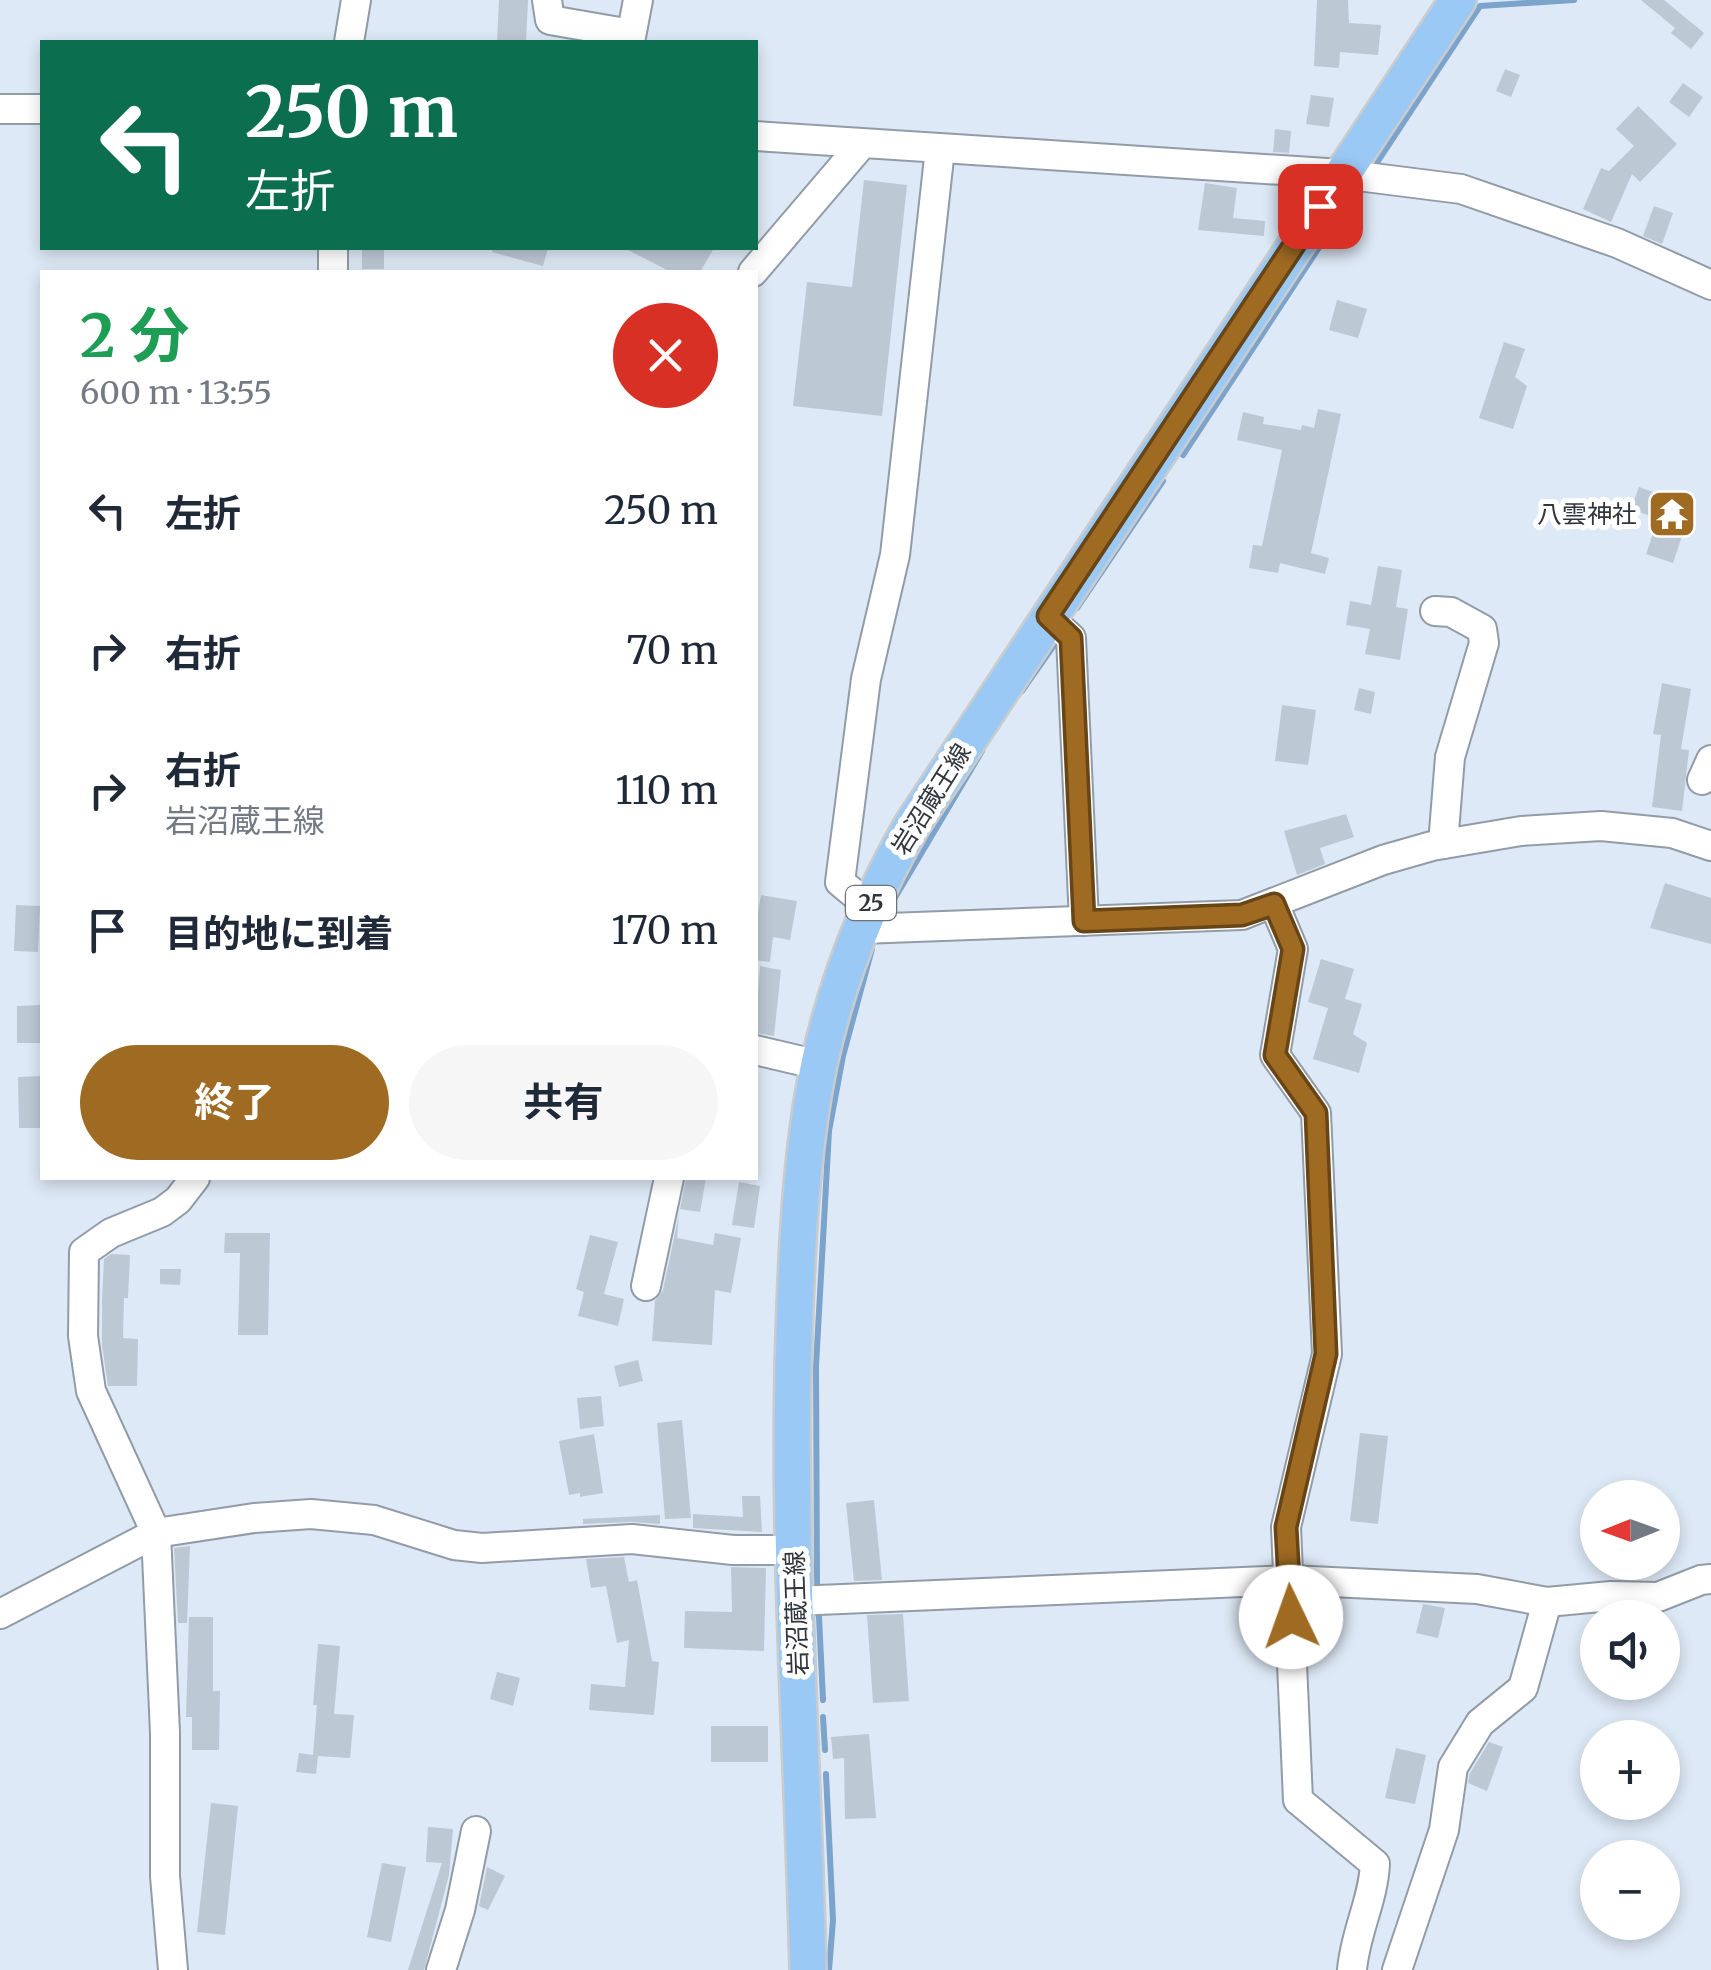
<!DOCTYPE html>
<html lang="ja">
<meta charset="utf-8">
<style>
:root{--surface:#fff;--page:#f6f6f7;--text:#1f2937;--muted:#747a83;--accent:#9f6a22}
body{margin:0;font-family:Merriweather,"Noto Sans JP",serif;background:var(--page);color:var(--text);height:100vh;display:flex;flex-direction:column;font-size:38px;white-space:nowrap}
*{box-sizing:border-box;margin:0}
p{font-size:32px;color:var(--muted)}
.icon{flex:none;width:55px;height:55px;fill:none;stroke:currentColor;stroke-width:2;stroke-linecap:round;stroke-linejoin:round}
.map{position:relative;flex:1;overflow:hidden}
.sheet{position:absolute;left:40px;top:270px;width:718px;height:910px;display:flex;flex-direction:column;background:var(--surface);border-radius:0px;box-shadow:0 5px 15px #0003}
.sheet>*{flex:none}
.banner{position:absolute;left:40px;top:40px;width:718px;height:210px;border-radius:0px;box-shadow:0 5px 15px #0003;background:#0b6e4f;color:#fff;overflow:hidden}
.needle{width:65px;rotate:269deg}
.buttons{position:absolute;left:1580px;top:1480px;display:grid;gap:20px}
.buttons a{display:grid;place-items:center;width:100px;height:100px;border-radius:50%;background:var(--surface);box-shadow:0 5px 15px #0003;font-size:50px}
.pin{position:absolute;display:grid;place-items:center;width:85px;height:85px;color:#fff;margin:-42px;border-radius:20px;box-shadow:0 5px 15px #0006}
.me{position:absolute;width:110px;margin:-55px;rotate:357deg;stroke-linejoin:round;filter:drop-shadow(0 0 8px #0008)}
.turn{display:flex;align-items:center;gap:35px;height:210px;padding:0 40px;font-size:45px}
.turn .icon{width:130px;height:130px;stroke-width:2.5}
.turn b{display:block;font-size:70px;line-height:85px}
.round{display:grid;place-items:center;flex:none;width:105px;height:105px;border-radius:52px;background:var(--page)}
.head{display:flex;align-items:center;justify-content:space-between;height:170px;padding:0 40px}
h1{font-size:60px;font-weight:700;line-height:75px;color:#1e9e55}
.primary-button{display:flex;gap:20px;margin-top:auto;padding:20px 40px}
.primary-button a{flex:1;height:115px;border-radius:60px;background:var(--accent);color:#fff;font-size:40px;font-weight:700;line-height:115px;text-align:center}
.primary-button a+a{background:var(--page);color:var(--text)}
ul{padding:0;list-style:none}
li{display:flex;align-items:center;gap:30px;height:140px;padding:0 40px}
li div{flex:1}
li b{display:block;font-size:38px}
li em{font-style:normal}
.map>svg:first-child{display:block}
</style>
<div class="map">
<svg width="1711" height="1970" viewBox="0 0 1711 1970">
<rect width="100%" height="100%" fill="#dde9f6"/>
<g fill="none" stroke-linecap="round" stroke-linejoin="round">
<g stroke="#7ba3cc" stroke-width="6">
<path d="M1374,167L1480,6L1574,0"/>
<path d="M1183,455L1356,191"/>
<path d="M1077,608L1163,481"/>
<path d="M1022,691L1057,641"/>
<path d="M893,901L982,751"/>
<path d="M817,1585L816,1366L829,1131L843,1056L872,949"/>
<path d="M819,1617L823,1700"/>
<path d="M823,1717L825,1750"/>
<path d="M826,1774L833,1920L829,1970"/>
</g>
</g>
<g fill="#bdc8d5">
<path d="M499,0H528L526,42H497Z"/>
<path d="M1317,0H1348L1349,23L1381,25L1378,55L1340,52L1339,68L1314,66Z"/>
<path d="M1641,0H1664L1704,33L1691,49L1671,33L1675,28Z"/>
<path d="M1505,69L1520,75L1511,97L1496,91Z"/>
<path d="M1683,83L1703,97L1689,117L1669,102Z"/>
<path d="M1311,95L1334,98L1329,127L1306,124Z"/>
<path d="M1638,106L1677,144L1640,182L1632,174L1611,222L1583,209L1601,168L1609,171L1634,146L1616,129Z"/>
<path d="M1275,129L1291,131L1289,153L1273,152Z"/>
<path d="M864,180L907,185L882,416L793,406L807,282L852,287Z"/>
<path d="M1205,183L1237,188L1233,218L1265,221L1264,236L1198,230Z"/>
<path d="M1654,206L1673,213L1662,244L1643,236Z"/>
<rect x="362" y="248" width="22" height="21"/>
<path d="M493,248H548L543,266L492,252Z"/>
<path d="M624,248H714L700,272H671Z"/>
<path d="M1337,300L1367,309L1358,338L1329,330Z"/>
<path d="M1504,342L1525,349L1515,377L1527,386L1513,429L1479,418Z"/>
<path d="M1318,409L1341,414L1311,553L1329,558L1325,574L1280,563L1278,573L1249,568L1253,545L1262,546L1282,450L1237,440L1243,412L1264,417L1263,424L1301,430L1302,425L1314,428Z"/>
<path d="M1639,487L1692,506L1673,563L1646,554L1658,519L1631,509Z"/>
<path d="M1378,566L1402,570L1396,607L1408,609L1400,660L1365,654L1370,629L1346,625L1350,601L1371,605Z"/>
<path d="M1662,683L1691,689L1681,749L1689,750L1682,811L1652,807L1661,735L1653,734Z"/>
<path d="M1359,688L1375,692L1371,714L1354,710Z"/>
<path d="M1282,705L1316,710L1308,765L1275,761Z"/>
<path d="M1346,814L1354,837L1320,848L1325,864L1297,875L1284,831Z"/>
<path d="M1665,883L1711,898V944L1650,928Z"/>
<path d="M761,895L797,901L790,940L773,937L770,962L755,960V930Z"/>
<path d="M16,905L40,906L38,952L14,951Z"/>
<path d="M1321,959L1354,969L1345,999L1362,1004L1353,1034L1367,1043L1359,1073L1313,1059L1328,1008L1308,1002Z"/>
<path d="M760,966L781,970L774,1036L755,1033Z"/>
<path d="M41,1005L42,1043H17V1006Z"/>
<path d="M42,1076V1128H19L18,1077Z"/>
<path d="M686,1178H706L700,1212L680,1209Z"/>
<path d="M739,1182L760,1186L754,1228L732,1225Z"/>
<path d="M679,1214L677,1238L713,1245L715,1233L741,1238L731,1293L715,1290L712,1345L652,1341L655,1301L663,1290Z"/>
<path d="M225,1233H270L268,1335H238L240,1253H224Z"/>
<path d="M590,1235L618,1242L604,1294L624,1299L618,1326L578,1316L584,1292L576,1289Z"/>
<path d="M111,1254L130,1255L128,1298H124L123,1338L138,1339L137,1386H108L102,1345V1300L104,1259Z"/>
<path d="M160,1269H181L180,1285L160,1284Z"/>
<path d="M638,1360L643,1381L619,1387L614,1366Z"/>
<path d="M601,1396L604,1426L580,1429L577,1398Z"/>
<path d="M682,1420L691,1518L665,1519L657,1423Z"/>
<path d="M1360,1433L1388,1436L1378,1524L1350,1521Z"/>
<path d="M594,1434L603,1493L580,1497V1493L569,1495L559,1441Z"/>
<path d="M742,1496H760L762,1532L693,1528V1514L743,1517Z"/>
<path d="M874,1500L882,1580L854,1581L846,1503Z"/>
<path d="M660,1515V1524L631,1522L583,1524V1519Z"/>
<path d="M190,1546L187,1623H178L174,1548Z"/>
<path d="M624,1557L629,1582L637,1580L652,1661L659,1662L654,1715L589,1710L591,1684L625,1687L629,1640L617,1643L606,1586L591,1588L586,1559Z"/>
<path d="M731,1567L766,1568L764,1651L684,1648L685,1611L732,1612Z"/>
<path d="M1423,1604L1445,1608L1438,1638L1416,1633Z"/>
<path d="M903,1614L909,1701L873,1703L867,1615Z"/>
<path d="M189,1617H213V1691H220L219,1750H192V1717H186Z"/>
<path d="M318,1644L340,1646L334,1714L354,1715L350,1758L318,1756L316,1774L296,1772L299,1753L313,1755L317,1705H313Z"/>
<path d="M497,1672L520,1678L513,1706L490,1699Z"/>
<rect x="711" y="1726" width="57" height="36"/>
<path d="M869,1734L876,1818L845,1819L844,1758L833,1759L831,1737Z"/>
<path d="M1489,1742L1503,1747L1487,1791L1468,1783L1470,1773Z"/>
<path d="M1396,1748L1426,1755L1415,1804L1385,1798Z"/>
<path d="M211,1803L238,1806L225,1935L197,1932Z"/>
<path d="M428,1827L453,1829L449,1875L424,1970H408L442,1863L426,1862Z"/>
<path d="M382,1863L406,1867L391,1942L367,1937Z"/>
<path d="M487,1867L505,1876L488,1910L479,1906Z"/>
</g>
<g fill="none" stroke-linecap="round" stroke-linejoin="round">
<g stroke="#919ca7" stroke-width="32">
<g id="minor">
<path d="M547,0L550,20L631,34"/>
<path d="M349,42L356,0"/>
<path d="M630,42L638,0"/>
<path d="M0,109H42"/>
<path d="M755,136L1342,174L1461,189L1617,243L1711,285"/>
<path d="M333,272V248"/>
<path d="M753,272L862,144"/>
<path d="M1435,611L1451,612L1482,629L1484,643L1450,757L1443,844"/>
<path d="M1048,617L1071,638L1084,921"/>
<path d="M1702,780L1711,760"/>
<path d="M1274,904L1293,949L1275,1055L1316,1113L1327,1354L1286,1527L1298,1800L1375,1864C1373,1901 1355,1933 1352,1970"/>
<path d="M870,907L840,882L866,679L895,555L940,149"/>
<path d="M861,929L1242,915L1383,860L1432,846L1521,831L1601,826L1672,833L1711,846"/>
<path d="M755,1050L819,1065"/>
<path d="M646,1286L669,1178"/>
<path d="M795,1601L1290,1580L1477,1589L1547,1602L1611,1596L1658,1597L1701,1580L1711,1579"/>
<path d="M0,1614L156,1533L254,1518L311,1514L374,1520L454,1545L482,1548L632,1539L733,1550H794"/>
<path d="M173,1970L165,1876V1733L156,1533L91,1391L83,1336L84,1252L111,1233L162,1212L178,1200L195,1178"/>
<path d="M441,1970L460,1910L476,1831"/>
<path d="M1397,1970L1444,1830L1453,1767L1480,1723L1523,1688L1547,1602"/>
</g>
</g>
<g stroke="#c9cbcc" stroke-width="40">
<path id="major" d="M808,1970C803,1758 787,1546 794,1335C797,1245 801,1152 819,1064C837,980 869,900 912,825L1458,0"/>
</g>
<use href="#minor" stroke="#fff" stroke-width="28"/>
<use href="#major" stroke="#9bc9f5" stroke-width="35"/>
</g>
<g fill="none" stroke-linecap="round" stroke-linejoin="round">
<g stroke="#674516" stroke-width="25">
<path id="route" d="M1291,1617L1286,1527L1326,1354L1316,1113L1275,1055L1293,949L1274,904L1242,915L1084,921L1071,638L1048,616L1320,206"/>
</g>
<use href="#route" stroke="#9f6a22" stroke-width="18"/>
</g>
<defs>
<g id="temple-square" transform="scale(2.5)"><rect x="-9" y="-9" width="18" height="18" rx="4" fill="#9f6a22" stroke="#fff"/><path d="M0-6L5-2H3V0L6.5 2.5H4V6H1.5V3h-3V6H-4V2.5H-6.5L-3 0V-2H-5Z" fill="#fff"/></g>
</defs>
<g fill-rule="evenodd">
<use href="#temple-square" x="1672" y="514"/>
</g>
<g text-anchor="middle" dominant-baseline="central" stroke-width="10" stroke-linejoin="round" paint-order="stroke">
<rect fill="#fff" stroke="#6f7276" stroke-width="2.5" x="846" y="886" width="50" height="34" rx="8"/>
<g font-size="22" font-weight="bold" fill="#31363b">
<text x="871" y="903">25</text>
</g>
<g font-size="25" fill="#31363b" stroke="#fff" text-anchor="end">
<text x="1637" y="514">八雲神社</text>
</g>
<g font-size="25" fill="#31363b" stroke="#fff">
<text transform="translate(931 799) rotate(-58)">岩沼蔵王線</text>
<text transform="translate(796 1613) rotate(-92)">岩沼蔵王線</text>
</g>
</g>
</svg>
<div class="buttons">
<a><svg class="needle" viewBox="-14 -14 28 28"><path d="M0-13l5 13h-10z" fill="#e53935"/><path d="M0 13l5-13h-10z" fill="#747a83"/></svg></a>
<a><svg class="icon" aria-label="sound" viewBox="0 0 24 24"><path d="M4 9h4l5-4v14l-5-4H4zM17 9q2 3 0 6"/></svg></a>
<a>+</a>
<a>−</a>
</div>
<div class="pin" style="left:1320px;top:206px;background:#d93025"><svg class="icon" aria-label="arrive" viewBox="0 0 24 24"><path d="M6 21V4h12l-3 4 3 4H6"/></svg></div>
<svg class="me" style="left:1291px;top:1617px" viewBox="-20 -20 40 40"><circle r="19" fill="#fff"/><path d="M0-13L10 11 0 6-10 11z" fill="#9f6a22"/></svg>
<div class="banner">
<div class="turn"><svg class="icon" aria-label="left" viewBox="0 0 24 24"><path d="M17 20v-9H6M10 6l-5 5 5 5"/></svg><div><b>250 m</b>左折</div></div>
</div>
<section class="sheet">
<div class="head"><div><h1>2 分</h1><p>600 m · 13:55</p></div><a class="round" style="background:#d93025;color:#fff"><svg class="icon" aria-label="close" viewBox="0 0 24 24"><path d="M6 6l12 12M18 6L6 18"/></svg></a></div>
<ul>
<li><svg class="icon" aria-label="left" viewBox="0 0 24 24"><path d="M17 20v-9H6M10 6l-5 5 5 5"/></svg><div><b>左折</b></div><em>250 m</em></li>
<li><svg class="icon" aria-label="right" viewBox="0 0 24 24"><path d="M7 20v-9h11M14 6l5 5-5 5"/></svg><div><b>右折</b></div><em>70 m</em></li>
<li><svg class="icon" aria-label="right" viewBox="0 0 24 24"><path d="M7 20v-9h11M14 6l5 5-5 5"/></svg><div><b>右折</b><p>岩沼蔵王線</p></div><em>110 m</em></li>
<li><svg class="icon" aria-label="arrive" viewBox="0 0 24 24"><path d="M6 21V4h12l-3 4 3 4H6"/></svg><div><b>目的地に到着</b></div><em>170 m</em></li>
</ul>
<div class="primary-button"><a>終了</a><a>共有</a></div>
</section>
</div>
